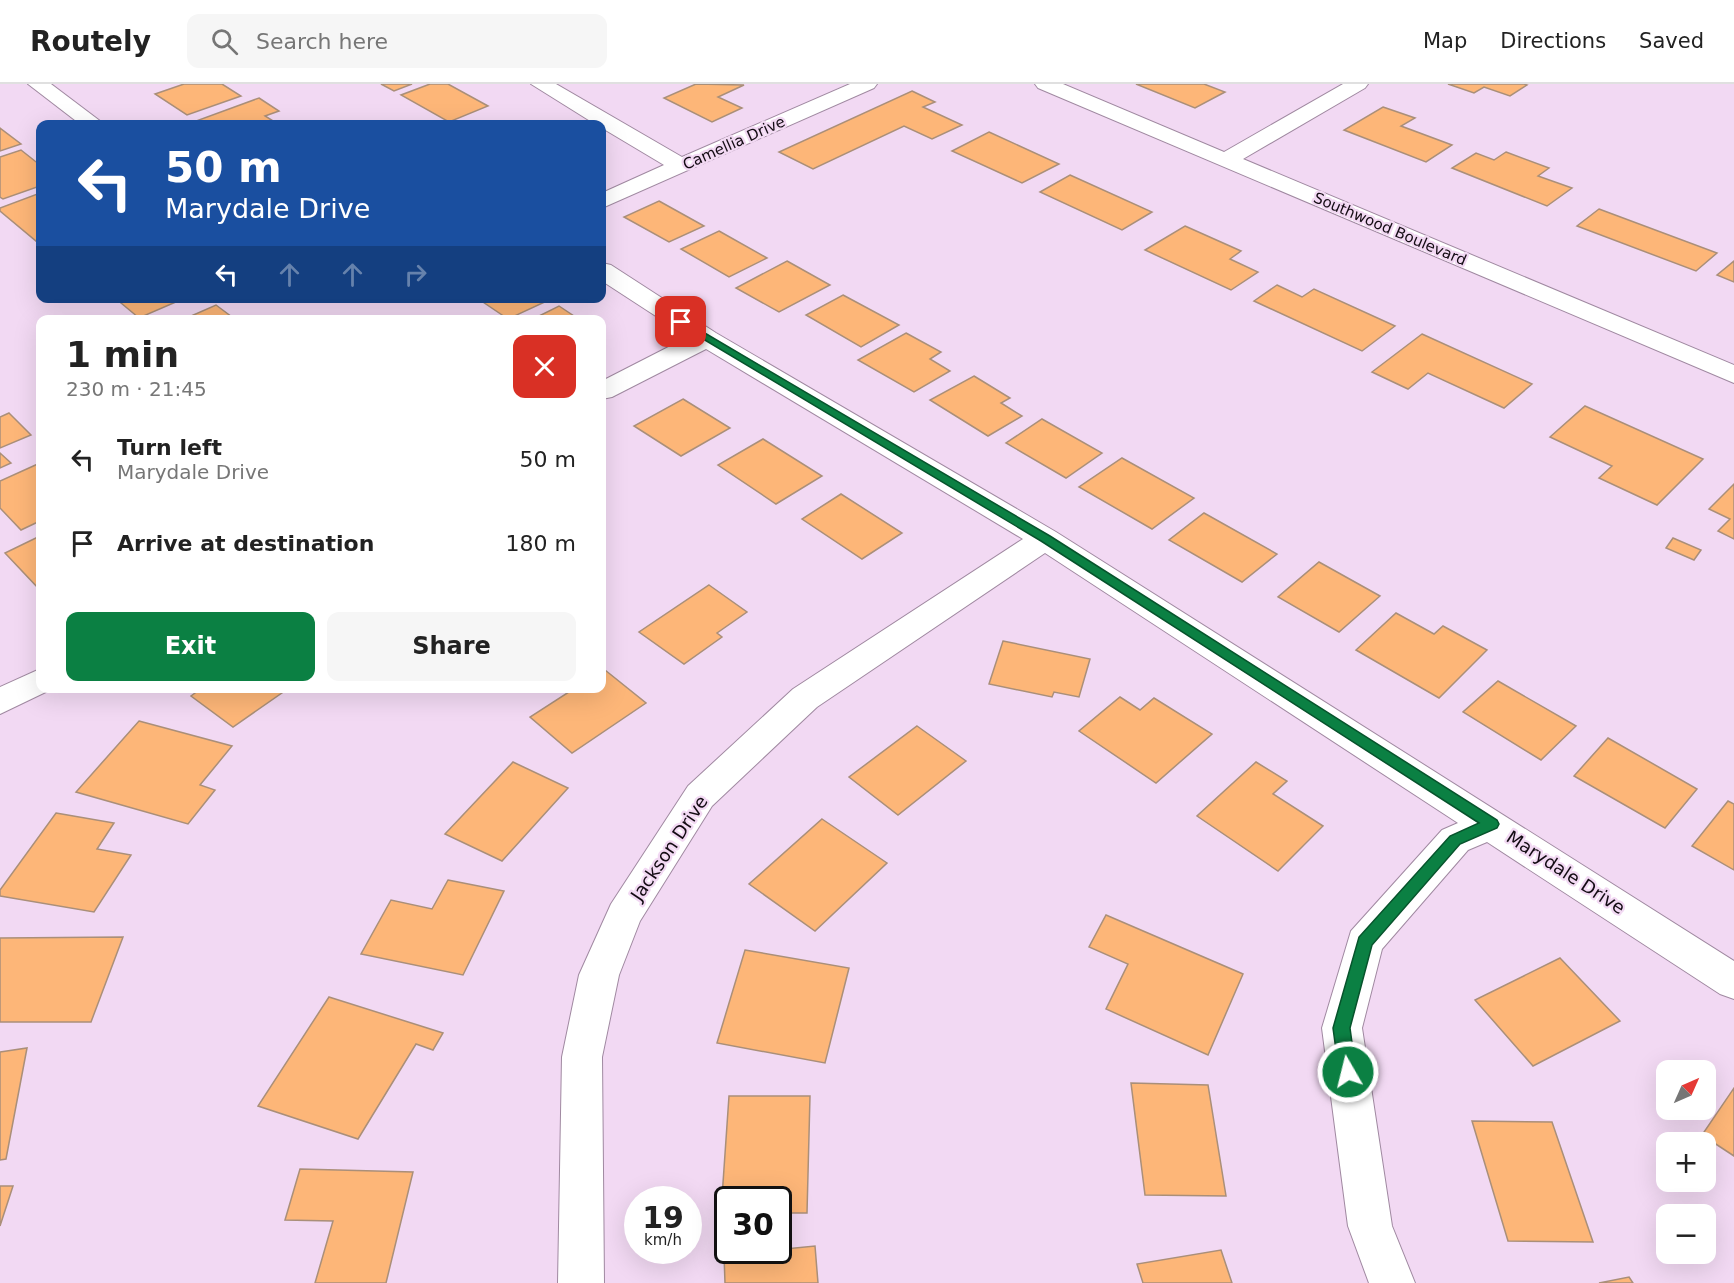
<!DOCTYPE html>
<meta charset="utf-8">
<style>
:root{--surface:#fff;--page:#f6f6f6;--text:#222;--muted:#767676;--line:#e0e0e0;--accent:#0b8043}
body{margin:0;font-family:"DejaVu Sans",sans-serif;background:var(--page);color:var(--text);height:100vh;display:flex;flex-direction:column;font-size:22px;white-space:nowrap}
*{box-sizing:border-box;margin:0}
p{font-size:20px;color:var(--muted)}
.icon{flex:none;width:33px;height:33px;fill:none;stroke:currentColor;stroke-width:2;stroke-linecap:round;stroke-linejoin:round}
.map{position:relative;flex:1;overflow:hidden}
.sheet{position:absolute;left:36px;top:231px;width:570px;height:378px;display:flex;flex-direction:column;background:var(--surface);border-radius:12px;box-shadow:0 6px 24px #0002}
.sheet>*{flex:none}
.top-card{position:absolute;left:36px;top:36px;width:570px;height:183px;border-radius:12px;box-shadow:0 6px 24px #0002;background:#1a4fa0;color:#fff;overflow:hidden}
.needle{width:39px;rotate:45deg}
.buttons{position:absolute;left:1656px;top:976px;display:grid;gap:12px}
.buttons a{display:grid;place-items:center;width:60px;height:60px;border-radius:12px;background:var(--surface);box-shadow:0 6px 24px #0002;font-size:30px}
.speed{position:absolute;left:624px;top:1102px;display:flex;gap:12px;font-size:30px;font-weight:700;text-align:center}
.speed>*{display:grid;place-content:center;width:78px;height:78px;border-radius:50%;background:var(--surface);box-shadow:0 6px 24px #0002;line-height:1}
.speed small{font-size:15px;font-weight:400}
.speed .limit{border:3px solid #111;border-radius:9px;background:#fff;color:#111}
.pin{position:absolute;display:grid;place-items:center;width:51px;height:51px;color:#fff;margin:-26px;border-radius:12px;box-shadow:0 3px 9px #0006}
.me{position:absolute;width:66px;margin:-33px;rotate:352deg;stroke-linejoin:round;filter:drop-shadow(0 0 4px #0008)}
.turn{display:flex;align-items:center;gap:21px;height:126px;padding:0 30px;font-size:27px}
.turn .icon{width:78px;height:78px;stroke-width:2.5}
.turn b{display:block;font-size:42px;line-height:51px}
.lanes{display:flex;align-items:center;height:57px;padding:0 30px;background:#0003;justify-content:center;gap:30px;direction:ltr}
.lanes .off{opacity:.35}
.round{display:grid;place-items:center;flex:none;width:63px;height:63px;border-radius:12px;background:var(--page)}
.summary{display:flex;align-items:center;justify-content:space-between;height:102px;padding:0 30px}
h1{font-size:36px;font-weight:800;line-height:45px}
.action{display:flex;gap:12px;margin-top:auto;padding:12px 30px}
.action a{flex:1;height:69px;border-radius:12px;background:var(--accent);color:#fff;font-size:24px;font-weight:800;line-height:69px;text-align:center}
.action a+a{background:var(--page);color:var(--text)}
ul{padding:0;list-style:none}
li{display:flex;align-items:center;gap:18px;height:84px;padding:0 30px}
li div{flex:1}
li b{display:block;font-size:22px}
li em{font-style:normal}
header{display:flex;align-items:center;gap:36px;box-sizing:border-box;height:84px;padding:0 30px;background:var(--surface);border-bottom:2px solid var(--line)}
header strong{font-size:28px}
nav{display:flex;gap:33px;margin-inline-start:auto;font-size:21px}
.search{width:420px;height:54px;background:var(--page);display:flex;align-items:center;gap:15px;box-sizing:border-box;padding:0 21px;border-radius:12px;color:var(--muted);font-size:22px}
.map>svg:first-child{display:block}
</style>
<header>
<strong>Routely</strong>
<div class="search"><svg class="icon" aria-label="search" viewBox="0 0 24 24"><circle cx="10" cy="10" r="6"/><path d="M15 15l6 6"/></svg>Search here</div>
<nav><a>Map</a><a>Directions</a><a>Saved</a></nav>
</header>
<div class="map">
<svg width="1734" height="1199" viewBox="0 0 1734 1199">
<rect width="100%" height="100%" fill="#f2d9f3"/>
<g fill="#fdb678" stroke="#aa8f79" stroke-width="1.5">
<path d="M184,0H222L241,12L187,31L155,10Z"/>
<path d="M381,0H412L394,7Z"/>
<path d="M430,0H448L488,22L449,38L401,11Z"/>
<path d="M696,0L744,1L718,13L742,24L712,38L664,14Z"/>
<path d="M1136,0H1204L1225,8L1195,24Z"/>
<path d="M1448,0H1524L1527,1L1510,12L1484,3L1474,9Z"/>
<path d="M912,7L935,18L923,23L962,41L932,55L904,42L813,85L779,68Z"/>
<path d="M259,14L279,27L265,32L278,40H202L196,37Z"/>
<path d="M1383,23L1415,34L1401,42L1452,61L1426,78L1344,46Z"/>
<path d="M0,44L21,60L0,67Z"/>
<path d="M989,48L1059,80L1022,99L952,67Z"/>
<path d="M21,66L40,81V102L3,115L0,113V73Z"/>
<path d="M1506,68L1549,84L1538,92L1572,104L1547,122L1452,84L1476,69L1494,76Z"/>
<path d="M1070,91L1152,128L1122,146L1040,108Z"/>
<path d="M40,109V155L36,157L0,127V124Z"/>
<path d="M659,117L704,142L669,158L624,133Z"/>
<path d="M1599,125L1717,169L1696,187L1577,142Z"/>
<path d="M1185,142L1241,167L1230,175L1258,188L1231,206L1145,166Z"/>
<path d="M719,147L767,174L729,193L681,165Z"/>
<path d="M787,177L830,201L779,228L736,204Z"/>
<path d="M1734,177V198L1717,191Z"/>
<path d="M1277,201L1302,213L1314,205L1395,242L1362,267L1254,217Z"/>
<path d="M843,211L899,241L861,263L806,231Z"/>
<path d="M115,214H185L139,234Z"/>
<path d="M477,214H547L549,216L508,235Z"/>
<path d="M216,221L236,236H182Z"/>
<path d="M559,222L580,236H531Z"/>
<path d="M906,249L941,268L930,275L950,287L914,308L858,276Z"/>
<path d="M1422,250L1532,300L1504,324L1428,289L1408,305L1372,288Z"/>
<path d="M974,292L1010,314L1001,319L1022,332L988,352L930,316Z"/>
<path d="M683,315L730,344L681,372L634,342Z"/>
<path d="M1585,322L1703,375L1657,421L1599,394L1612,382L1550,353Z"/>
<path d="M9,329L31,351L0,364V333Z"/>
<path d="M1042,335L1102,369L1066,394L1006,359Z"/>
<path d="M763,355L822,392L776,420L718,381Z"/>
<path d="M0,369L11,379L0,384Z"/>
<path d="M1122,374L1194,414L1152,445L1079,403Z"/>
<path d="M40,379V437L21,446L0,424V397Z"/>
<path d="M1734,400V455L1718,447L1730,435L1709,425Z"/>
<path d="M841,410L902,449L862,475L802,435Z"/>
<path d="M1204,429L1277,470L1242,498L1169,456Z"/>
<path d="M40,452V506L5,469Z"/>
<path d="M1673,454L1701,466L1694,476L1666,464Z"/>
<path d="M1319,478L1380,512L1339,548L1278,513Z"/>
<path d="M709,501L747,528L717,549L722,553L684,580L639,548Z"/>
<path d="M1396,529L1434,550L1443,542L1487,566L1439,614L1356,566Z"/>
<path d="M1003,557L1090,575L1079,613L1054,608L1052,613L989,600Z"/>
<path d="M605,586L646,619L572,669L530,633L575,604H602V588Z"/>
<path d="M1498,597L1576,642L1541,676L1463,628Z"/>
<path d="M202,604H289L233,643L191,612Z"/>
<path d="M1120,613L1140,626L1154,614L1212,650L1156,699L1079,647Z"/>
<path d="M139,637L232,662L200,701L215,706L188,740L76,708Z"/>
<path d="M917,642L966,677L898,731L849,693Z"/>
<path d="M1608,654L1697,705L1665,744L1574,692Z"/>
<path d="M513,678L568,704L502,777L445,750Z"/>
<path d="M1256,678L1287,697L1273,710L1323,742L1278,787L1197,732Z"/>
<path d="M1728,717L1734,720V786L1692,762Z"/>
<path d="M56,729L114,739L97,765L131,771L94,828L0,812V806Z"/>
<path d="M822,735L887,779L815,847L749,800Z"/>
<path d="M448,796L504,807L463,891L361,870L391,816L432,825Z"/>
<path d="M1106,831L1243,890L1208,971L1106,925L1128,880L1089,863Z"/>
<path d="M123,853L91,938H0V854Z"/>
<path d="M745,866L849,884L825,979L717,959Z"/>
<path d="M1560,874L1620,937L1533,982L1475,916Z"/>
<path d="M329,913L443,949L433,966L416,960L358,1055L258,1022Z"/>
<path d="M27,964L6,1075L0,1076V968Z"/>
<path d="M1131,999L1208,1001L1226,1112L1145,1111Z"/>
<path d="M1734,1004V1072L1702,1051Z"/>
<path d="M729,1012H810L807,1129H778V1116H728V1128H721Z"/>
<path d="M1472,1037L1552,1038L1593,1158L1508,1157Z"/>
<path d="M300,1085L413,1088L386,1199H315L333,1137L285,1136Z"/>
<path d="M0,1102H13L0,1142Z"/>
<path d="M815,1162L818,1199H725L724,1171Z"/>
<path d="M1221,1166L1232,1199H1143L1137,1180Z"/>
<path d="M1629,1193L1633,1199H1599Z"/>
</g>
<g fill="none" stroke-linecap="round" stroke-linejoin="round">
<g stroke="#a089a1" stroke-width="2">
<g id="minor">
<path d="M28,0H51L104,40H80Z"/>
<path d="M531,0H556L682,73L850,0H877L874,4L602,124V109L664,81L602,44V40H595Z"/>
<path d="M1035,0H1063L1224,68L1343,0H1368L1365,4L1243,75L1734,281V299L1038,4Z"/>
<path d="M602,179L611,181L716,249L1056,448L1734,877V915L1720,910L1487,758L1468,766L1382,865L1362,944L1392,1142L1415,1199H1369L1348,1142L1322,944L1351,847L1442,746L1458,739L1045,469L817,623L712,722L640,837L619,891L602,973L604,1199H558L562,973L579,891L611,820L688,702L793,605L1023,455L706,265L612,313L602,315V297L688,253L602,197Z"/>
<path d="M40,585V604L52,605L0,630V603Z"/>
</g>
</g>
<use href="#minor" fill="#fff" fill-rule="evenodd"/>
</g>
<path fill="#0b8043" stroke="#07532c" stroke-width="1.5" d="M681,235L1050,452L1497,736L1499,740L1497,744L1460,760L1372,861L1350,944L1356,988L1354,993L1348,995L1342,993L1339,988L1333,944L1359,853L1450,752L1479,739L1041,457L678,240V236Z"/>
<g text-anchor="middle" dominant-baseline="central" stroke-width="4.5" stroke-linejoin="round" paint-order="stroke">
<g font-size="15" fill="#130b13" stroke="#f2d9f3">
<text transform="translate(734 59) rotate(-24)">Camellia Drive</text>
<text transform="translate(1390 145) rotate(23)">Southwood Boulevard</text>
</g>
<g font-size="18" fill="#130b13" stroke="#f2d9f3">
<text transform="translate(669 764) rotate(-56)">Jackson Drive</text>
<text transform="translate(1566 788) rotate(33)">Marydale Drive</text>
</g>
</g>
</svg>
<div class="buttons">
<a><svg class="needle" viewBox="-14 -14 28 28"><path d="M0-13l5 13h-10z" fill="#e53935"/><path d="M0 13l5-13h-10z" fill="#767676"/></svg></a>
<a>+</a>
<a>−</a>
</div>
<div class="speed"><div>19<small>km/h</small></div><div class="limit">30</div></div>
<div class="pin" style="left:681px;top:238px;background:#d93025"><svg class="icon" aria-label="arrive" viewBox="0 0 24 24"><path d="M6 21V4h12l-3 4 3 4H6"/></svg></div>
<svg class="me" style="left:1348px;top:988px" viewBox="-20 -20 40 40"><circle r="17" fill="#0b8043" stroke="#fff" stroke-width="3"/><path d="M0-11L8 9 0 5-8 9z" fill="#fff"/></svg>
<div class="top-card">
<div class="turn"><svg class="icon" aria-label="left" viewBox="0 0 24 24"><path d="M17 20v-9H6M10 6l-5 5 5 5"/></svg><div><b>50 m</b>Marydale Drive</div></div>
<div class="lanes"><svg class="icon" aria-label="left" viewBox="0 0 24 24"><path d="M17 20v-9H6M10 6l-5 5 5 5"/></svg><svg class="icon off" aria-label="ahead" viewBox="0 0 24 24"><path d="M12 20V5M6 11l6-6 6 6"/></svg><svg class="icon off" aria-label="ahead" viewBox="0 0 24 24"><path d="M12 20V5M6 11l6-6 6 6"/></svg><svg class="icon off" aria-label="right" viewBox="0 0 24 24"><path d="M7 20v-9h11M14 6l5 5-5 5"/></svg></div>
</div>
<section class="sheet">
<div class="summary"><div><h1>1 min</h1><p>230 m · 21:45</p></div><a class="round" style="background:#d93025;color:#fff"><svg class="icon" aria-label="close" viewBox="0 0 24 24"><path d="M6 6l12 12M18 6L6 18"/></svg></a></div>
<ul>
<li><svg class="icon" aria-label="left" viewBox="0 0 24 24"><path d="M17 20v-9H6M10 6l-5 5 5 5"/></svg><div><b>Turn left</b><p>Marydale Drive</p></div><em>50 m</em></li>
<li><svg class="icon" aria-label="arrive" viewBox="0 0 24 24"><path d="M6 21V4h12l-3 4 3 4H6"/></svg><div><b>Arrive at destination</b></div><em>180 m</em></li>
</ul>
<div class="action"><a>Exit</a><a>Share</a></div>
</section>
</div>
